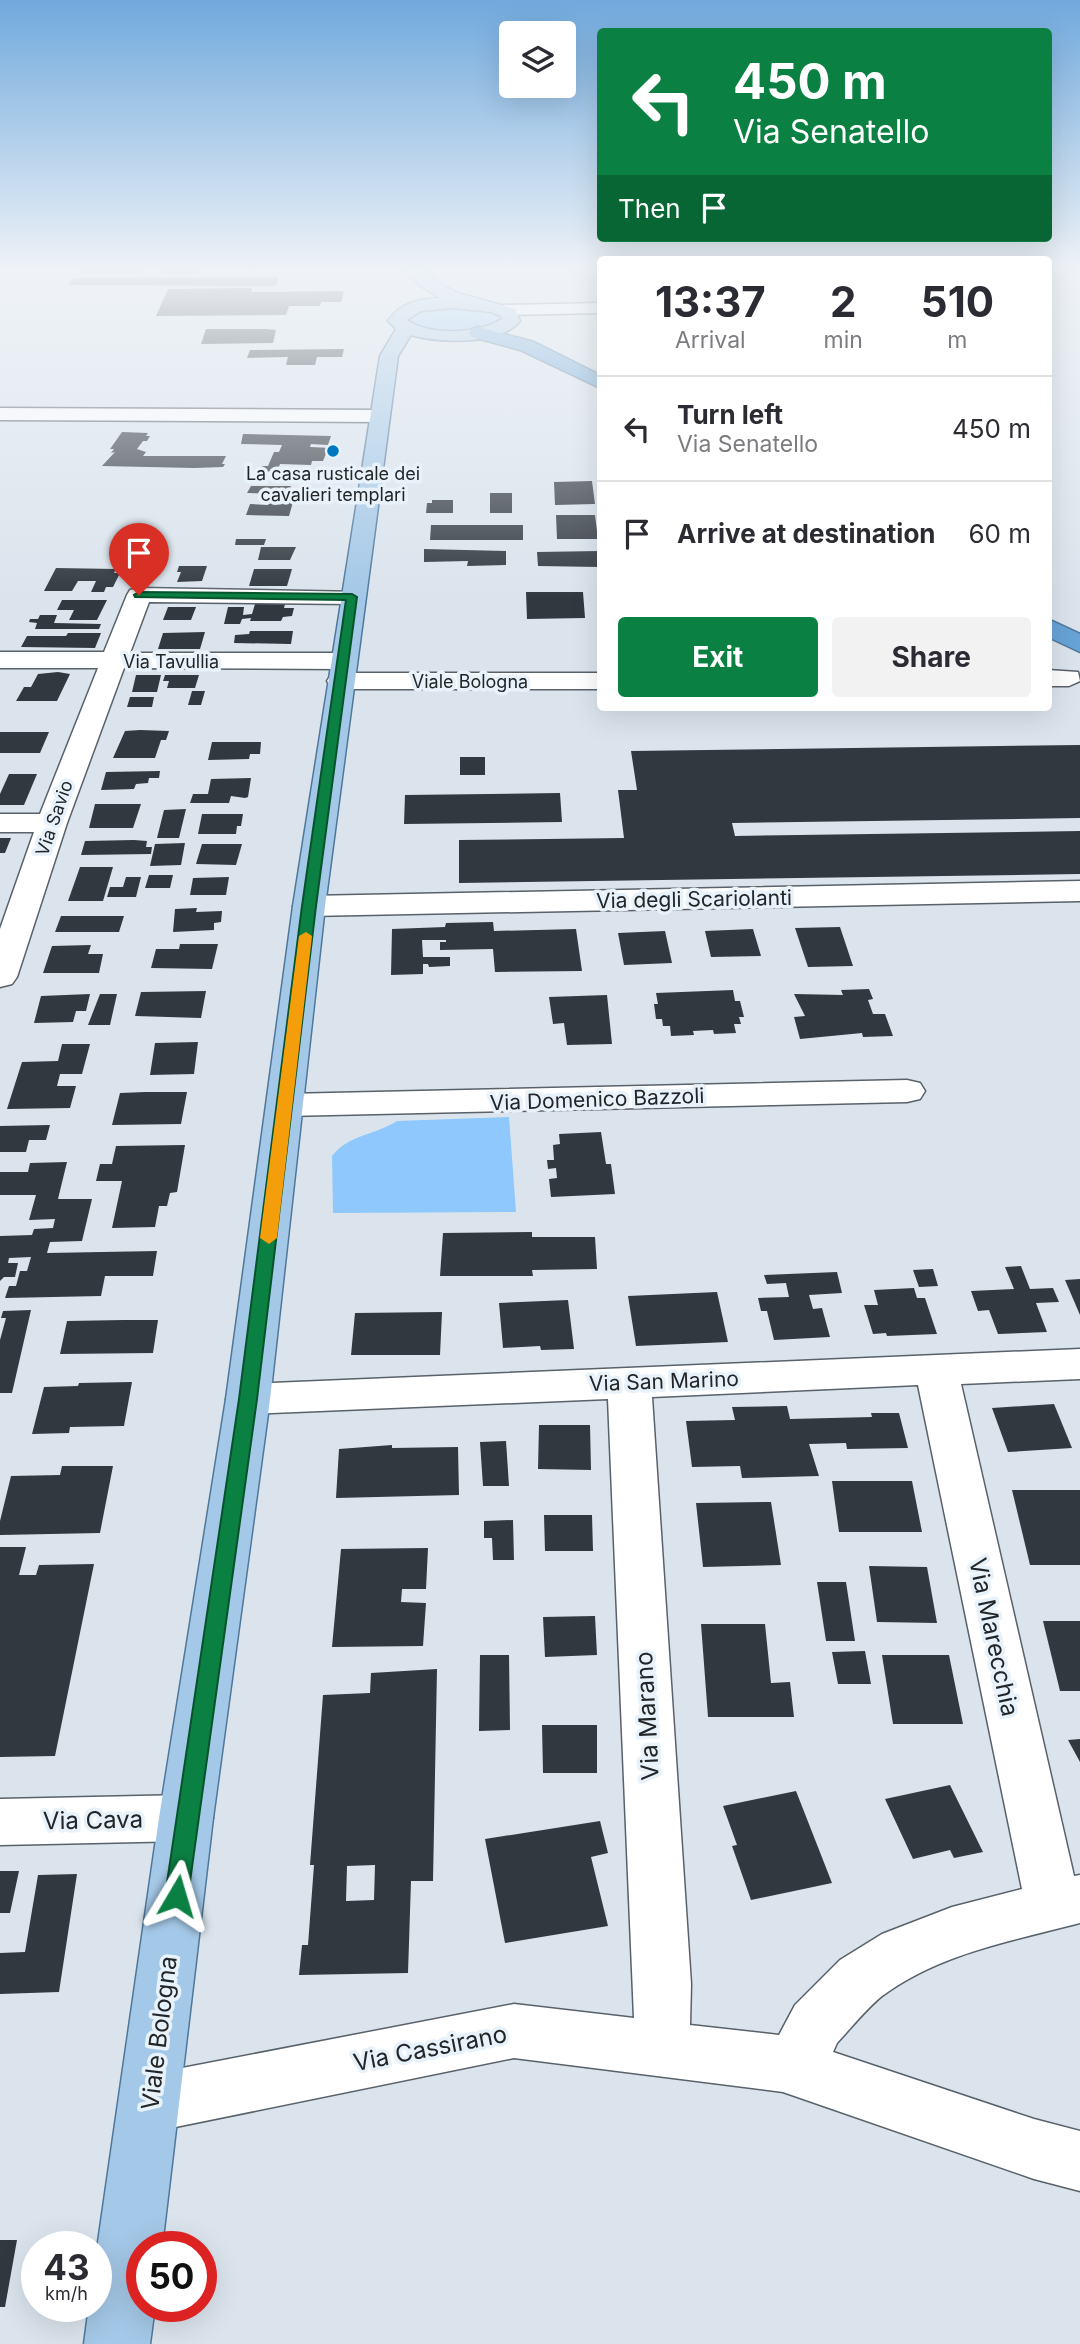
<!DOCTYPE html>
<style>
:root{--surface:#fff;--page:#f2f2f3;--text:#2b2b33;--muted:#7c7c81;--line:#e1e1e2;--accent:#0b8043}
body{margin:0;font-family:Inter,sans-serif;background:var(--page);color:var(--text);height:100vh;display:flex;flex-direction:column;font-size:26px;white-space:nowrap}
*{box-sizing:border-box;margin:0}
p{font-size:23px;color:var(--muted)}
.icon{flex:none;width:38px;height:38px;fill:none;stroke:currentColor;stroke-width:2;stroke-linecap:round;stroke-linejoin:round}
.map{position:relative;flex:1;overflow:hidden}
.panel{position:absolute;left:597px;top:256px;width:455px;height:455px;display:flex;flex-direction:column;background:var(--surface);border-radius:7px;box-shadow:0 7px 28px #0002}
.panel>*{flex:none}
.guide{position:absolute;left:597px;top:28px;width:455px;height:214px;border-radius:7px;box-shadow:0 7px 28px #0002;background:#0b8043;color:#fff;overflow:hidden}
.buttons{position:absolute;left:499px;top:21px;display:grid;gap:14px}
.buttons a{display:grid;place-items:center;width:77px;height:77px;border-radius:7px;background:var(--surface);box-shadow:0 7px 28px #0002;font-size:35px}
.speed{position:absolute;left:21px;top:2231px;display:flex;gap:14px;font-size:35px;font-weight:700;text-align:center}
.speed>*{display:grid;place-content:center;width:91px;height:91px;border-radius:50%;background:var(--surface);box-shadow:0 7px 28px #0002;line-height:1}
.speed small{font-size:18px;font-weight:400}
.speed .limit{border:10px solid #d22;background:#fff;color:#111}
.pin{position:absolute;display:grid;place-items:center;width:60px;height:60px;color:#fff;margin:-72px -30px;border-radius:50% 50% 50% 0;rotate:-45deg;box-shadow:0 0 7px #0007}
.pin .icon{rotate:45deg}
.me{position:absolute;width:77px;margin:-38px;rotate:7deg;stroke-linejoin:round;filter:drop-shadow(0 0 5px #0008)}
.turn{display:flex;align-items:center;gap:24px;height:147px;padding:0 21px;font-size:32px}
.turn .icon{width:91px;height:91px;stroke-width:2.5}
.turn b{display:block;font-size:49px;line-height:60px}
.then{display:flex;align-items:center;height:66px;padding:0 21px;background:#0003;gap:14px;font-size:26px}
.eta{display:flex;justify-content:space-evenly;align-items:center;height:119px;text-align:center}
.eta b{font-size:42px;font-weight:700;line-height:49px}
.action{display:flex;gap:14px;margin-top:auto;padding:14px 21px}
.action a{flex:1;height:80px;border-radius:7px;background:var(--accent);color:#fff;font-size:28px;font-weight:700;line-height:80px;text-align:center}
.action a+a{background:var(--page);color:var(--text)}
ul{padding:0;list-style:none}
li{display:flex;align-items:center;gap:21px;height:105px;padding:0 21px;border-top:2px solid var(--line)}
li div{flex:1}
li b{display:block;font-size:26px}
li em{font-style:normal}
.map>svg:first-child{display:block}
</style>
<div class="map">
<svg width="1080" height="2344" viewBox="0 0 1080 2344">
<rect width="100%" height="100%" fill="#dbe4ed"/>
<g fill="#8ec8fc">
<path d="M436,307C456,307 487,302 501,318L499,322C473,332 433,339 409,322V317L423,309Z"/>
<path d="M509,1117L516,1212L333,1213L332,1156C349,1134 376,1135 397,1121Z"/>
</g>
<g fill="#31383f" fill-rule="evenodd">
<path d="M83,270H141L139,273H81Z"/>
<path d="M162,270H201L199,274H160Z"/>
<path d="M279,277L276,286L68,285L74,278Z"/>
<path d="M252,288L251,292L344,291L341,302H321L320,306H289L286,315L156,316L168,289Z"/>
<path d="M206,329H266L276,330L273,343L201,344Z"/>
<path d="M344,349L342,357H317L315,365H286L288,357L247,358L250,350Z"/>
<path d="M122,432L148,433L146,436H150L147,441H143L137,449L146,452L143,456H226L222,464H225L223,467L194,468L102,466L115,452L111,453L114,449H110Z"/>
<path d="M243,434L331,436L328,445L311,444L310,447L332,448L331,451H327L323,461H312L311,465L280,464L277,472L259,471L262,466H268L274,452H279L282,445L241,444Z"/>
<path d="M592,481L595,504L555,505L554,482Z"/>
<path d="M251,486H291L288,494L247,493Z"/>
<rect x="490" y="493" width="22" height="20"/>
<path d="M432,500H453V513H426L427,503H432Z"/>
<path d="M269,502H293L289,516L246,515L250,504L268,505Z"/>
<path d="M556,515H595L598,539H557Z"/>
<path d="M431,525H523V540H430Z"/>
<path d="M236,539H266L264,545H235Z"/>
<path d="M261,547H296L290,560H258Z"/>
<path d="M424,549L506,551V565L467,566L468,561L424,562Z"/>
<path d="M600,551V567L538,566L537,552Z"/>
<path d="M179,566H207L202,581L177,582L181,572H177Z"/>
<path d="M56,568L116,569L114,573H120L113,587H106L104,592H91L96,581H78L72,591H44Z"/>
<path d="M254,569H292L287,586H249Z"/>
<path d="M526,592H583L585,618L527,619Z"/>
<path d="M62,600H107L97,620H69L74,610H57Z"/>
<path d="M255,604H285L284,608H294L292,616L283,617L281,621H250L251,618L242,619L240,624H224L228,607H244L243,615L252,614Z"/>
<path d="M168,607H196L191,620H163Z"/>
<path d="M40,615H57L54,623L101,624L99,629H35L37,623L29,622L30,619H38Z"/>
<path d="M250,631H293L291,644L234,643L235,635L249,634Z"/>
<path d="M205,632L200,649H158L163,633Z"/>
<path d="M68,633H101L95,648L21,647L27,636H66Z"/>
<path d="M58,672L70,674L57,701H16L24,687H31L38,674Z"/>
<path d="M136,675H161L157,692H132Z"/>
<path d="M165,675H199L195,688H167L169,681H163Z"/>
<path d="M192,691H205L201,705H188Z"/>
<path d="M130,697H154L152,707H127Z"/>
<path d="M125,731L140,730L169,731L166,740H161L155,758H113Z"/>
<path d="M0,732H49L40,753H0Z"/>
<path d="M212,742H261L260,754H250L249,759L208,760Z"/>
<path d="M1080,745V818L732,823L735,836L1080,831V874L459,883V840L624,838L618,790H637L631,751Z"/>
<rect x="460" y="757" width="25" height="18"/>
<path d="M160,771L159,778H149L148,783L136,784L134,789L101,790L106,772Z"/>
<path d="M9,774H37L24,805H0V794Z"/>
<path d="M251,778L248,797L245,798L231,796L229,803H190L193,794H208L211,779Z"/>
<path d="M560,793L562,822L404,824L405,795Z"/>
<path d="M95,804H141L133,828H89Z"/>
<path d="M186,809L179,838H157L164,810Z"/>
<path d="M202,814H243L241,826H237L236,834H198Z"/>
<path d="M0,838H11L5,853H0Z"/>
<path d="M134,840L147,841L146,847H152L151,854L81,855L85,841Z"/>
<path d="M185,843L181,865L150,866L155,844Z"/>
<path d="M202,844H242L236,865L196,864Z"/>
<path d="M80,867H113L103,901H68Z"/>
<path d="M149,875H173L170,888H145Z"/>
<path d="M126,877H141L136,897H107L110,887H123Z"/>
<path d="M229,877L226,895H190L193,878Z"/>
<path d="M197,908L196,912L222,911L221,922L214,923V930L173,932L175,909Z"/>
<path d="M61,916H124L119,932H55Z"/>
<path d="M493,922L494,931L576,929L582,971L495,972L493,949L440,950V942H446V940H422L423,957H450V966L429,967L428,964H423V974L391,975L392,929L445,927L446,923Z"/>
<path d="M840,927L853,966L808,967L795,928Z"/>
<path d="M753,929L761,956L711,957L705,931Z"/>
<path d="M665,931L672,963L624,965L618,933Z"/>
<path d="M180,944H218L212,969L151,968L156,949H179Z"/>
<path d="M91,945L88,954H103L99,973H43L52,946Z"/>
<path d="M869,989L873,999L868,1000L873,1014H885L893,1036L863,1037L862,1033L800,1039L794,1017L805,1016L794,994L843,995L841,990Z"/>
<path d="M733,990L735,1001H740L744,1017H739L741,1024H734L736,1033L714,1034L713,1030L693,1031L694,1035L671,1036L670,1026H663L662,1019H656L654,1004H658L656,993Z"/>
<path d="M206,991L201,1018L135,1016L141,992Z"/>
<path d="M90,994L86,1011H76L73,1022L34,1023L41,996Z"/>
<path d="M100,994H117L110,1025H88Z"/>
<path d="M607,995L612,1044L567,1045L564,1023L553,1024L549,997Z"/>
<path d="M198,1042L194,1074L150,1075L155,1043Z"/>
<path d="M62,1044H90L82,1074H60L57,1086H76L70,1108L7,1109L22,1062L58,1061Z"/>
<path d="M145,1092H187L181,1124L112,1125L120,1093Z"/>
<path d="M50,1125L46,1140H29L26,1152H0V1126Z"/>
<path d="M601,1132L606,1164H611L615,1194L551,1197L549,1179L557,1178L556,1168L548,1169L547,1160H554L553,1145L560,1144L559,1134Z"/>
<path d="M185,1145L177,1192L170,1193L167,1206H159L155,1227L112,1228L122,1181H96L100,1164H112L116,1146Z"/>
<path d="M67,1162L58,1199H92L82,1241L50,1242L47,1253L157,1251L153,1276H105L101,1296L5,1298L9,1286H16L20,1271H27L31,1257L9,1258L8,1263H18L15,1277H4L0,1281V1236L32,1235L34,1229L53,1228L55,1219L29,1220L36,1195H0V1172H28L30,1163Z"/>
<path d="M532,1232V1237H595L597,1269L532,1270L533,1276H440L443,1233Z"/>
<path d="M1021,1266L1030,1289L1053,1288L1059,1302L1036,1303L1047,1332L998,1334L989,1310L978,1311L971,1291L1014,1289L1005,1267Z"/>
<path d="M933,1269L938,1286L919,1287L913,1270Z"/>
<path d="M837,1272L842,1293L809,1295L813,1309L822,1308L830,1337L774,1340L767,1311H761L758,1298L789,1297L786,1283L767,1284L764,1275Z"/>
<path d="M1080,1279V1315L1065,1280Z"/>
<path d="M914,1288L917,1298H925L937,1334L887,1336L886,1333L873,1334L864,1305H878L874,1290Z"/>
<path d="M717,1292L728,1342L636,1346L628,1296Z"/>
<path d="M568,1300L574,1349L541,1350L540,1346L503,1348L499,1303Z"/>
<path d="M31,1310L12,1393H0V1340L6,1318H1L3,1311Z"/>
<path d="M442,1312L440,1355H351L355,1313Z"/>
<path d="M124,1320H158L153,1353L60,1354L67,1321Z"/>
<path d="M132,1382L124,1426L70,1427L69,1433L32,1434L44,1387L78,1386L79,1383Z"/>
<path d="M1054,1404L1072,1448L1008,1452L992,1408Z"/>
<path d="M787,1406L790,1419L872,1417L871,1413H899L908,1448L847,1449L846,1443L809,1444L819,1476L742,1478L740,1466L692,1467L686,1421L735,1420L732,1407Z"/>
<path d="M539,1425H590L591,1470L538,1469Z"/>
<path d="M506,1441L509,1486H483L480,1442Z"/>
<path d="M392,1445V1448L458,1447L459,1495L336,1498L339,1449Z"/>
<path d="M62,1466H113L100,1533L0,1535V1521L11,1476L60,1475Z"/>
<path d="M832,1481H912L922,1532H839Z"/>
<path d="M1012,1490H1080V1565H1030Z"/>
<path d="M771,1502L781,1565L703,1567L696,1503Z"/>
<path d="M544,1515H592L593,1551H545Z"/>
<path d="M513,1520L514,1560H493L492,1538H484V1521Z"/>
<path d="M0,1547H26L19,1575H36L39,1565L94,1564L55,1756L0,1757Z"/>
<path d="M428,1548L426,1589H402L401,1602L426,1603L423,1646L332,1647L341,1549Z"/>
<path d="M869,1566L927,1567L937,1623L877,1622Z"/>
<path d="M817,1582H846L855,1641H826Z"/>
<path d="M595,1616L597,1655L545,1657L543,1617Z"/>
<path d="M1043,1621H1080V1691H1060Z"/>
<path d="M701,1624H765L771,1683L790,1682L794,1717H708Z"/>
<path d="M865,1651L871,1684H838L832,1652Z"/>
<path d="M480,1655H509L510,1730L479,1731Z"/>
<path d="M882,1655H949L963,1724H893Z"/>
<path d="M437,1669L433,1881H411L408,1973L299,1975L302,1945H308L314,1865H310L323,1695L370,1693L371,1673ZM375,1865L374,1900L346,1901L347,1866Z"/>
<path d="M542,1725H597V1773H543Z"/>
<path d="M1080,1739V1762L1068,1740Z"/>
<path d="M950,1785L983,1852L954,1858L950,1850L913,1859L885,1799Z"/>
<path d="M796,1791L832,1883L751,1900L732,1846L737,1845L723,1806Z"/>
<path d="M600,1821L608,1853L591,1857L608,1926L505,1943L485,1839Z"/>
<path d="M0,1871H19L10,1913H0Z"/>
<path d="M77,1874L59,1992L0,1994V1953L25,1952L38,1875Z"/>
<path d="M0,2240H17L5,2307H0Z"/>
</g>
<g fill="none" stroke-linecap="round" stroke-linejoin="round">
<g stroke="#596169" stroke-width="3">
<g id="minor">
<path d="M600,303V313L503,315L494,310L503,305Z"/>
<path d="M0,408L378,410L385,412L388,416L385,420L378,422L0,420Z"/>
<path d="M139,588L361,592L364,597L361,602L352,604L149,602L130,653H343L352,655L356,661L352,667L343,669L124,668L67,823L17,977L12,984L0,987V929L34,832H0V814H40L98,668H0V652H104L127,595L130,590Z"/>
<path d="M1048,670L1078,672L1080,681L1069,686H1048Z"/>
<path d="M340,673H600V689H340L331,687L327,681L331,675Z"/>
<path d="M1080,881V901L309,916L298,913L293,906L298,899L309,896Z"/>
<path d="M907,1080L920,1083L925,1091L920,1099L907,1102L286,1116L273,1113L268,1105L273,1097L286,1094Z"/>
<path d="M1080,1349V1379L961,1384L1074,1876L1080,1875V1923C1012,1941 940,1953 882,1996C866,2009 851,2028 837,2043L833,2052L1034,2119L1080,2131V2191L1034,2179L783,2092L514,2058L151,2132L129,2123L121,2103L129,2083L151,2074L514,2004L634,2018L608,1399L248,1414L232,1410L226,1399L232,1388L248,1384ZM918,1385L1022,1889L952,1907L882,1934L840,1960L795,2005L779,2035L690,2025L691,1984L652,1397Z"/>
<path d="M186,1795L205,1802L213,1818L205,1834L186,1841L0,1845V1799Z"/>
</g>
</g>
<g stroke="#50779a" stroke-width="3">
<path id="major" d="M404,270H421L437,282L458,293L515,309L520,321C500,346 439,343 411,335L398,356L325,906L270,1399L213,1818L162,2247H142V2306H155L150,2344H84L89,2306H96V2256L159,1818L226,1399L293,906L380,356L396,329L388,321C400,303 418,299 440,298L419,285ZM454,308L491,312L501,316L502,319C478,334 430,336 407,320L421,311Z"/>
</g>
<g stroke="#50779a" stroke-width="3">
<g id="highway">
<path d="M478,327L534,342L600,375V388L520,350L472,337L469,333L472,329Z"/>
<path d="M1048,619L1080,634V652L1048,637Z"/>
</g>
</g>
<use href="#minor" fill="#fff" fill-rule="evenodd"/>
<use href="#major" fill="#a4c8e7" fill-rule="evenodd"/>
<use href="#highway" fill="#68a3d7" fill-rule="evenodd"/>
</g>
<linearGradient id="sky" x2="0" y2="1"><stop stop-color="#70a9dd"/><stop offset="0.45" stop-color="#eff3f7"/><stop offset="1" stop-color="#eff3f7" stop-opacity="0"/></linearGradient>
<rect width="1080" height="598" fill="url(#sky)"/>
<path fill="#0b8043" stroke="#07532c" stroke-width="2" d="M139,592L352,594L357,597L316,906L257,1399L188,1896L185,1903L177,1906L169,1903L165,1896L239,1399L302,906L346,600L135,597L134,595Z"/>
<path fill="#f59e0b" d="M306,932L312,936L277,1238L269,1244L260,1238L299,936Z"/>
<circle fill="#0077c1" stroke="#e8f2fa" stroke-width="2.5" cx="333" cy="451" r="7"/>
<g text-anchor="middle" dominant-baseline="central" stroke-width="7" stroke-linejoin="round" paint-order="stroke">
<g font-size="18" fill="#222629" stroke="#e8f2fa">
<text x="333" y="473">La casa rusticale dei<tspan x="333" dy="21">cavalieri templari</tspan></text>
</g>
<g font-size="18" fill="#222629" stroke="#e8f2fa">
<text x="171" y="661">Via Tavullia</text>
<text x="470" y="681">Viale Bologna</text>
<text transform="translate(54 818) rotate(-71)">Via Savio</text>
</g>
<g font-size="21" fill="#222629" stroke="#e8f2fa">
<text transform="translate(694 899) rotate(-1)">Via degli Scariolanti</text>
<text transform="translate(597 1099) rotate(-2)">Via Domenico Bazzoli</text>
<text transform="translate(664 1381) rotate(-2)">Via San Marino</text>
</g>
<g font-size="24" fill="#222629" stroke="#e8f2fa">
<text transform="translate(994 1637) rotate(78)">Via Marecchia</text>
<text transform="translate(647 1716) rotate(-93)">Via Marano</text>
<text transform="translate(93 1820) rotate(-1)">Via Cava</text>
<text transform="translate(159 2033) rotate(-83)">Viale Bologna</text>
<text transform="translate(430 2048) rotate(-11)">Via Cassirano</text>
</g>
</g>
</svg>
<div class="buttons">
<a><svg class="icon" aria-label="layers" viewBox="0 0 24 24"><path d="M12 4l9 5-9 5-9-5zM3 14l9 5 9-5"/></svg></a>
</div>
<div class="speed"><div>43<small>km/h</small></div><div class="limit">50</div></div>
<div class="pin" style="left:139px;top:595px;background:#d93025"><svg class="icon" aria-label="arrive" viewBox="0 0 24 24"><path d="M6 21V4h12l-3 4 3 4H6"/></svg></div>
<svg class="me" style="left:177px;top:1896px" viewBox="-20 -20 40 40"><path d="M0-17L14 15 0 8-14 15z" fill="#0b8043" stroke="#fff" stroke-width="4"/></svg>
<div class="guide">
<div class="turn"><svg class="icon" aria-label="left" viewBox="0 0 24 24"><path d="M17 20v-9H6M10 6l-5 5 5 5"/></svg><div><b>450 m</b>Via Senatello</div></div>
<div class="then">Then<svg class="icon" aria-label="arrive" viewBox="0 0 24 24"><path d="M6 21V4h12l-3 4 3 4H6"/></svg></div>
</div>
<section class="panel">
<div class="eta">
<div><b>13:37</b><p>Arrival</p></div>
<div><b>2</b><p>min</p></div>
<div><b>510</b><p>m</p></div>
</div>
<ul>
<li><svg class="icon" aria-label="left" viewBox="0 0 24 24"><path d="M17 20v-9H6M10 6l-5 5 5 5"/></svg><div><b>Turn left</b><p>Via Senatello</p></div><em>450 m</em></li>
<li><svg class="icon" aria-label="arrive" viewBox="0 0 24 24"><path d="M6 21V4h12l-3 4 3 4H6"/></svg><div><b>Arrive at destination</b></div><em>60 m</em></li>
</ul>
<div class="action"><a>Exit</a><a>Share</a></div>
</section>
</div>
